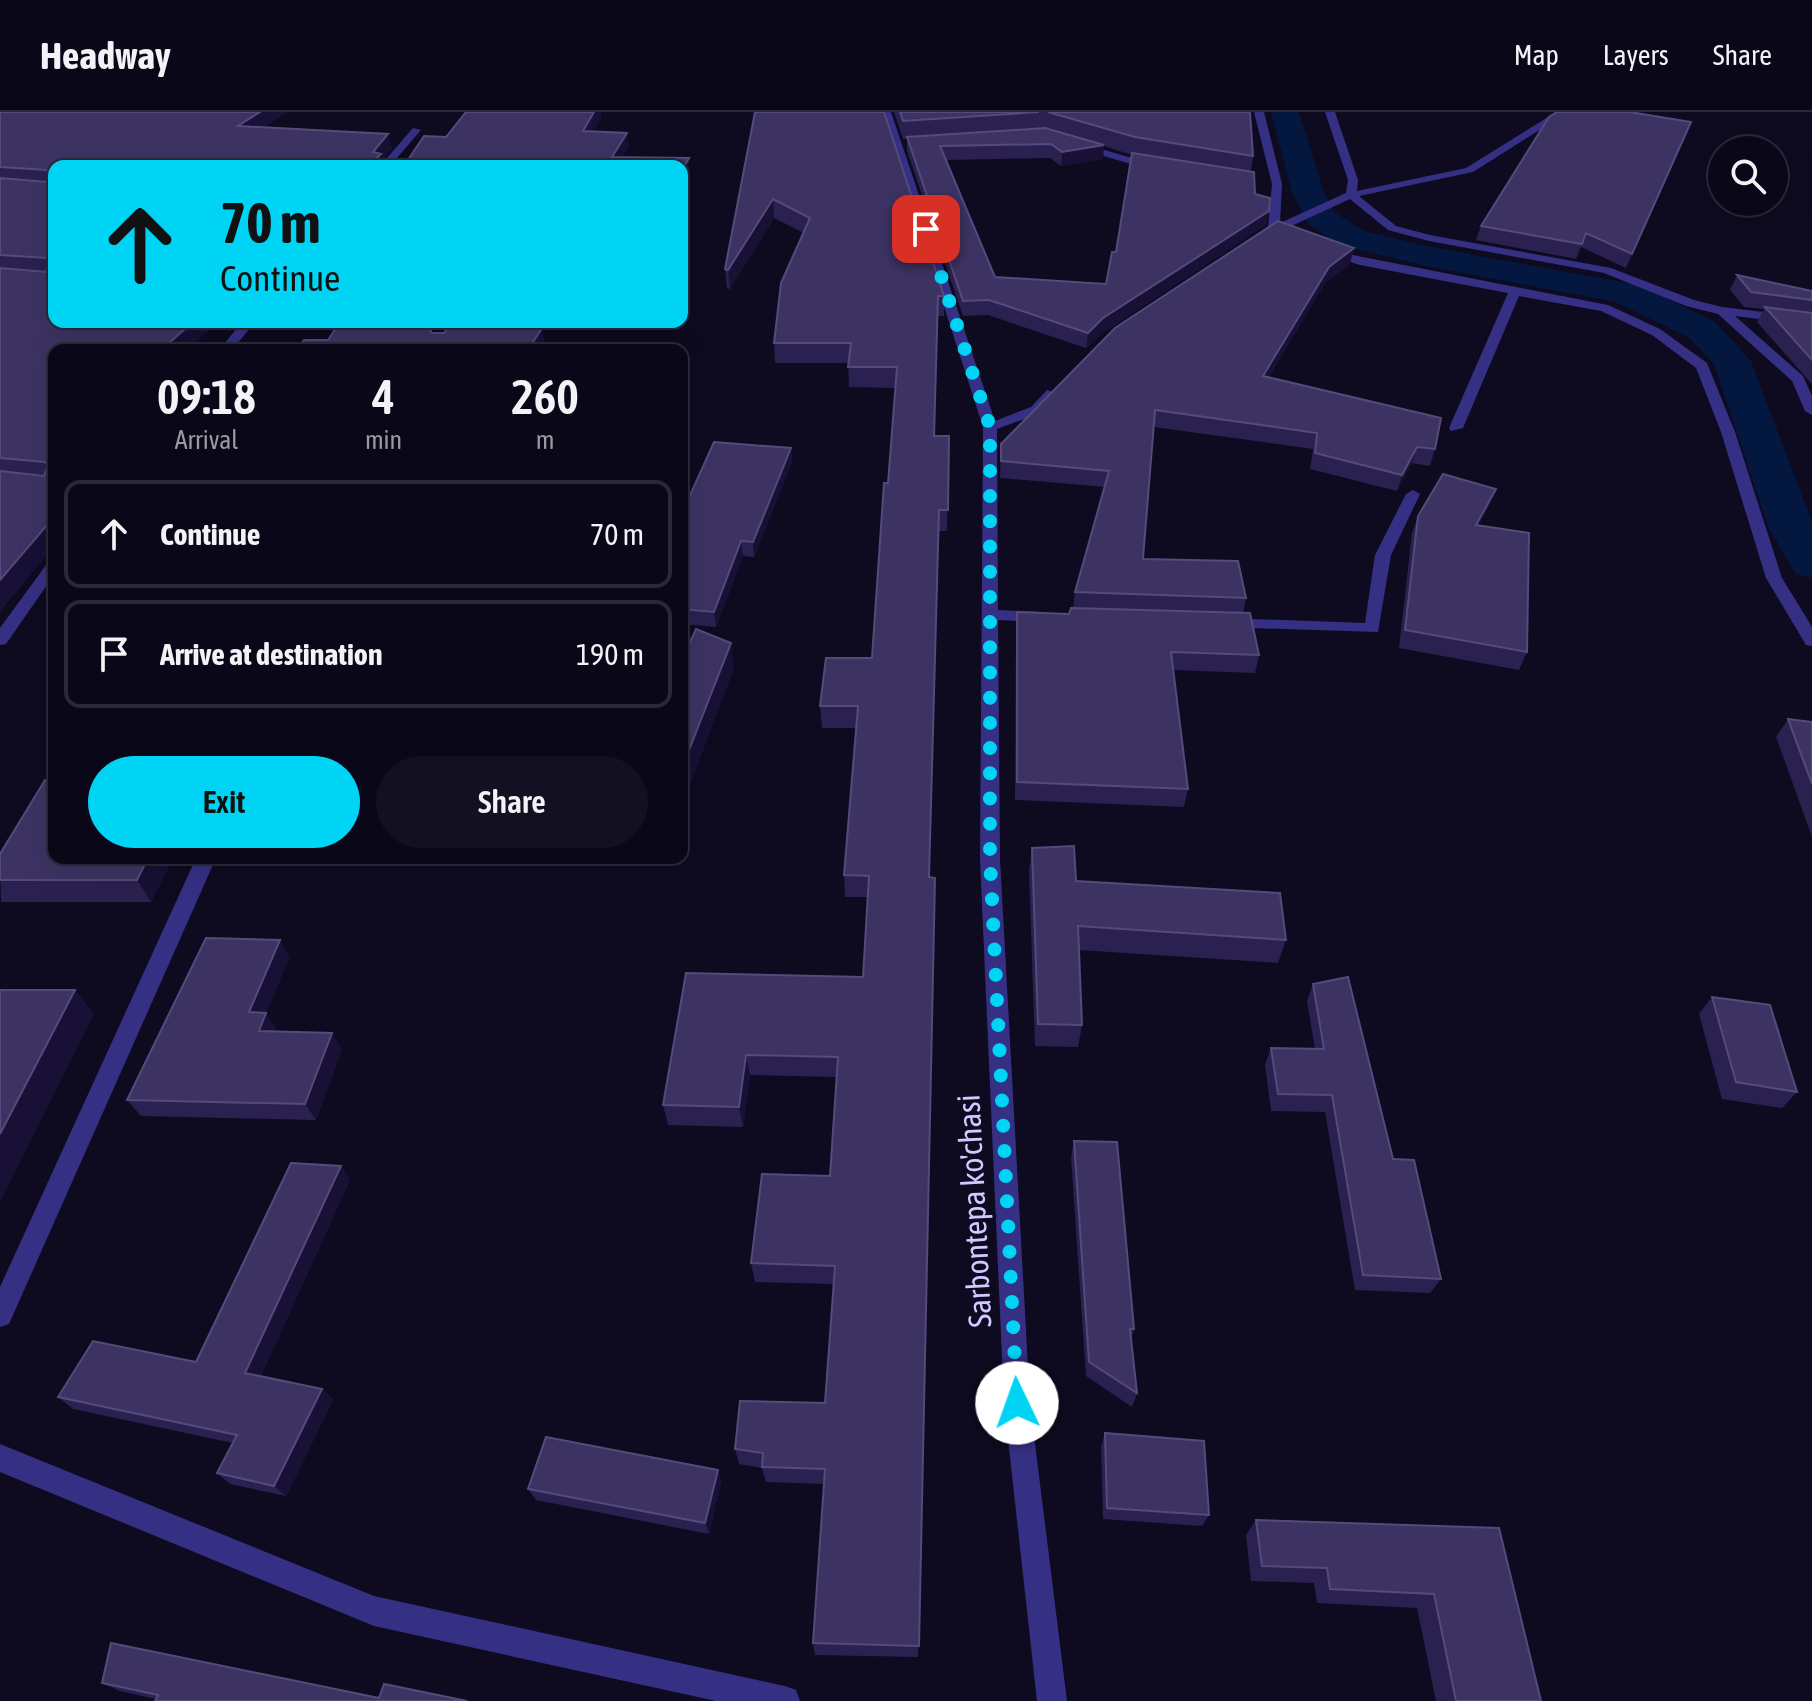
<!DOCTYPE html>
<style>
:root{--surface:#0a0818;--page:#131121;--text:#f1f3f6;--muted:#999aa2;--line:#2a2937;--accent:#00d4f4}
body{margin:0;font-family:"Asap Condensed",sans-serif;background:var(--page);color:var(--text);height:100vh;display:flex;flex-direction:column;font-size:30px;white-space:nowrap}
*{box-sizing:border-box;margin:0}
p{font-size:26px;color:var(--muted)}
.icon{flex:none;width:44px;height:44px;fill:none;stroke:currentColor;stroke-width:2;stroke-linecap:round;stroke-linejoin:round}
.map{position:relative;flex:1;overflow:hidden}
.side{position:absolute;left:48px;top:232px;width:640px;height:520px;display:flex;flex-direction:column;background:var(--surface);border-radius:16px;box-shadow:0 8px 32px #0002,0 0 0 2px var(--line)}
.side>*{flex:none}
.top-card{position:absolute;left:48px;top:48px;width:640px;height:168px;border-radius:16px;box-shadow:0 8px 32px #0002,0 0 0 2px var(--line);background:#00d4f4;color:#111;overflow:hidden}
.tools{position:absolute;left:1708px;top:24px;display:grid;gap:16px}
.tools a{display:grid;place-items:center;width:80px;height:80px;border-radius:50%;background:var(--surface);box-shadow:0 8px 32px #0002,0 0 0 2px var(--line);font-size:40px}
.pin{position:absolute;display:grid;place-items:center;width:68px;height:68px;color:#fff;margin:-34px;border-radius:16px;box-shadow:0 4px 12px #0006}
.me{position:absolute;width:88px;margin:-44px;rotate:357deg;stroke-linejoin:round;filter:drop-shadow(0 0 6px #0008)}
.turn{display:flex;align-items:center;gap:28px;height:168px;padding:0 40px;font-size:36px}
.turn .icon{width:104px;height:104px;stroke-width:2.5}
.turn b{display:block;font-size:56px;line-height:68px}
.eta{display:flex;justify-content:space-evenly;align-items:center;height:136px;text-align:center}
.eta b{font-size:48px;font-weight:600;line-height:56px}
.cta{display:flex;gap:16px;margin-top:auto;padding:16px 40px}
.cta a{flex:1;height:92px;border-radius:48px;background:var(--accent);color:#111;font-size:32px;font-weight:600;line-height:92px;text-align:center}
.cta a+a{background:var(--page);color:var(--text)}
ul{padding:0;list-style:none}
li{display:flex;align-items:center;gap:24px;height:108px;margin:0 16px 12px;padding:0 24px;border:4px solid var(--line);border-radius:16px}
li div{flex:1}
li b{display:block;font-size:30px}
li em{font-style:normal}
header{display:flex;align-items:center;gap:48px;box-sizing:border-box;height:112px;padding:0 40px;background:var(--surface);border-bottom:2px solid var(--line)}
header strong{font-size:38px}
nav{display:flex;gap:44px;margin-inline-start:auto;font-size:28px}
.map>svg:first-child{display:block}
</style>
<header>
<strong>Headway</strong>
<nav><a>Map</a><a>Layers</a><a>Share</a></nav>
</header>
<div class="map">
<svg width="1812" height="1589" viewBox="0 0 1812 1589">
<rect width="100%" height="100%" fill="#0e0a20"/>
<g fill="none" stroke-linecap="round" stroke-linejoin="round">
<path fill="#04173f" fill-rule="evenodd" d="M1271,0H1299L1324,81L1334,100L1364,119L1426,134L1638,173L1714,209L1751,249L1812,410V466L1796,462L1769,417L1714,252L1688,225L1615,190L1426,154L1340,133L1309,113L1305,106L1292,81Z"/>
<g fill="#363084" fill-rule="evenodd">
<path d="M881,0H891L995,309L1031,295L1047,278L1059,281L1041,301L997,317L998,498L1042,500L1050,505L1042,510L998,508L1000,747L1030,1291L1067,1589H1037L1004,1291L980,747L983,315Z"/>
<path d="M1254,0H1264L1282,72L1280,111L1346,81L1348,68L1325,0H1335L1358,68L1357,79L1466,56L1556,0H1568L1473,60L1359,84L1396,114L1430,123L1611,156L1694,188L1722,195L1812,206V214L1735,204L1803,264L1812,284V303L1805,299L1792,269L1718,202L1686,194L1604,161L1429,129L1388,118L1350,87L1285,117L1297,123V127L1275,121L1262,123V119L1268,116L1272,72Z"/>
<path d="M413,16L421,18L390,54H380Z"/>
<path d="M1077,30L1132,46L1162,51L1163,53L1158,56L1131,52L1073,35Z"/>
<path d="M1322,137L1608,193L1660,217L1707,251L1735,320L1782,466L1812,515V534L1806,533L1766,466L1721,320L1696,256L1652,223L1601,199L1519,184L1463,316L1451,319L1449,316L1508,181L1360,153L1322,141Z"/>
<path d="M242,210H255L232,238H219Z"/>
<path d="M452,210H464L449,238H437Z"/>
<path d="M1413,378L1420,382L1391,443L1378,520L1220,515L1218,511L1226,506L1365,511L1375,443L1406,382Z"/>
<path d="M54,447V463L6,532L0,533V516L49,449Z"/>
<path d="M196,746H216L9,1212L0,1215V1175Z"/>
<path d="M0,1332L374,1484L785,1574L796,1578L800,1589H716L374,1514L0,1360Z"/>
</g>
</g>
<g fill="#2b2150" fill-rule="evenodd">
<path d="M0,0H287L264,15L392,36L383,47L385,54H54V210H217L187,238H54V434L0,499Z"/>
<path d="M755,0L944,184V204H938L934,324H949L947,419H938L929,765L935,766L918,1545L815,1543L813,1531L824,1372L766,1370L762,1356L739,1352L735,1337L825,1291L834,1172L755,1170L751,1151L830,1064L837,965L750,963L743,1015L668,1013L663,993L863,865L868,785H845L844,763L856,616H822L820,594L872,546L888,371L895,276L849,275L848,251H775L774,231L804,121L774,106L730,177L727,176L725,157Z"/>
<path d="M894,0H1250L1253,44L1251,59L1255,82L1269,99L1266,113L1101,222L1086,236L988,203L963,204L907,39V27H903ZM1104,34L1132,43L1116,140L1106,172L995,165L946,48L1050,46L1061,54L1103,47Z"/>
<path d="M1691,10L1626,156L1581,135L1576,147L1476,128L1481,114Z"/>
<path d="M1350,152L1325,171L1269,265L1435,337L1430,354L1412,351L1397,379L1310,357L1313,337L1154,315L1143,447L1246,486L1243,501L1259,543L1255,561L1173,558L1188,677L1184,695L1015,688L1016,518L1017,500L1069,502L1073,496L1075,480L1105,375L1000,366L1001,332Z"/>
<path d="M1737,163L1812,179V272L1757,210L1764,197L1744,195L1730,178Z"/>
<path d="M791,336L792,350L754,445L743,444L716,515L682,512V401Z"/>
<path d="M1489,394L1479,413L1527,540L1519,558L1399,536L1412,421L1418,404Z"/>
<path d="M1788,607L1812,610V725L1776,625Z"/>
<path d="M1032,736L1076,769L1286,828L1278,851L1079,838L1082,913L1078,935L1035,934L1029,760Z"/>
<path d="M0,742L173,746L151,790H1Z"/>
<path d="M280,828L289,846L266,901L276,917L275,919L342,937L316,1008L141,1004L127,988Z"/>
<path d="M1313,872L1393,1047L1441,1167L1430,1181L1355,1178L1325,1000L1271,999L1265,953L1271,936L1315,937L1307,889Z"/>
<path d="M1712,885L1797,980L1782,996L1722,987L1699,902Z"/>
<path d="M1074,1029L1134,1217L1131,1227L1137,1281L1132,1295L1086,1264L1071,1045Z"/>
<path d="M341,1054L350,1068L261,1264L322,1277L333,1288L286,1384L230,1372L217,1361L233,1331L73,1297L58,1285L196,1250Z"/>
<path d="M1105,1321L1209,1403L1202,1414L1103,1407L1101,1334Z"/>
<path d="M718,1358L721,1370L709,1422L536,1388L528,1377Z"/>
<path d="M1256,1408L1499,1416L1541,1589H1436L1417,1496L1317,1491L1314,1471L1251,1469L1246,1423Z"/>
<path d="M102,1571L379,1586L467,1589L156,1587L120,1579Z"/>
</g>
<g fill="#181035">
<path d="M260,0H287L243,28L238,14Z"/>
<path d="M594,0H601L602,4L586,33L583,19Z"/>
<path d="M627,21L629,35L618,54L612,45Z"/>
<path d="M388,22L392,36L383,47L385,54H368L373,40Z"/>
<path d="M1104,33L1103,47L1061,54L1062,40Z"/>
<path d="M689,46L690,60L682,76V58Z"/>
<path d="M773,87L774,106L730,177L728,158Z"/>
<path d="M1269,99L1266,113L1101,222L1086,236L1088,221L1103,206Z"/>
<path d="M1354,136L1350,152L1325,171L1260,280L1263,264L1329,155Z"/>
<path d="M193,210H217L187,238H161Z"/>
<path d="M542,216L546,236L545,238H528Z"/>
<path d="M1417,335L1412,351L1397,379L1402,363Z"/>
<path d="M791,336L792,350L754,445L753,430Z"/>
<path d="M1496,377L1489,394L1470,430L1476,413Z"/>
<path d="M54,405V434L0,499V468Z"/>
<path d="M741,429L743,444L716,515L714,500Z"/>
<path d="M731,531L734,557L682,694V656Z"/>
<path d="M148,746H173L151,790L137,768Z"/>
<path d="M280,828L289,846L266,901L276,917L269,936L249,900Z"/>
<path d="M75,878L94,902L0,1090V1022Z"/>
<path d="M332,921L342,937L316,1008L305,992Z"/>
<path d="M746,943L750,963L743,1015L739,995Z"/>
<path d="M341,1054L350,1068L257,1273L245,1261Z"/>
<path d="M322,1277L333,1288L286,1384L274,1374Z"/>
<path d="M718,1358L721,1370L709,1422L705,1411Z"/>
</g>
<g fill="#3d3363" stroke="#544a7b" stroke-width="2">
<path d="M0,0H260L238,14L388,22L373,40L381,42L368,54H54V210H193L161,238H54V405L0,468V359L44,364L48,353L45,350L0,346V156L46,160L49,149L47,146L0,143V66L47,70L50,61L47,58L0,55Z"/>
<path d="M466,0H594L583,19L627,21L612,45L689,46L682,58V54H404L424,24L446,25Z"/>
<path d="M755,0H884L944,184H938L934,324H949L948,398H939L929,765L935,766L919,1534L813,1531L825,1357L762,1355L763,1341L735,1337L740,1289L825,1291L835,1154L751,1151L762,1062L830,1064L838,945L746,943L739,995L663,993L686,861L863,865L869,764L844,763L858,594H820L826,546H872L884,371H888L897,255H848L851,231H774L781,171L810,106L773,87L728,158L725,157Z"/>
<path d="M900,0H1039L903,9Z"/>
<path d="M1048,0H1250L1253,44L1135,25Z"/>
<path d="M1557,0H1630L1691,10L1632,142L1586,121L1582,132L1481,114L1549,5Z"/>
<path d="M1045,16L1104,33L1062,40L1051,32L940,34L995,165L1106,172L1112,140H1116L1132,41L1254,60L1255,82L1270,86L1269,99L1103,206L1088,221L989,188L963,189L907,25Z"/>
<path d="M1278,109L1354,136L1329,155L1263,264L1441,306L1435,337L1417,335L1402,363L1315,341L1317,321L1155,298L1143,447L1238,449L1246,486L1075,480L1109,359L1001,349V332L1115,216Z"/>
<path d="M1737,163L1812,179V188L1751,180Z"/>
<path d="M1765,195L1812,201V248Z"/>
<path d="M336,216H429L432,221H444L448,216H542L528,238H297L304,228H328Z"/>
<path d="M714,330L791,336L753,430L741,429L714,500L682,497V401Z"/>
<path d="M1443,362L1496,377L1476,413L1529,421L1527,540L1405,518L1418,404Z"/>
<path d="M1071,496L1250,501L1259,543L1171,540L1188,677L1017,670V500L1069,502Z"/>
<path d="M696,517L731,531L682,656V548Z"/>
<path d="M1788,607L1812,610V672Z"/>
<path d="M45,668H54V746H148L137,768H0V742Z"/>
<path d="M1074,734L1076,769L1280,781L1286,828L1078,814L1082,913L1038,912L1032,736Z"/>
<path d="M206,826L280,828L249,900L266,901L259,919L332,921L305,992L127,988Z"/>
<path d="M1348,865L1393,1047L1414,1048L1441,1167L1363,1163L1332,983L1278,982L1271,936L1324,937L1313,872Z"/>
<path d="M0,878H75L0,1022Z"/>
<path d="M1712,885L1770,893L1797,980L1736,970Z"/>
<path d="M1074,1029L1117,1030L1134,1217H1130L1137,1281L1089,1250Z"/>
<path d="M291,1051L341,1054L245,1261L322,1277L274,1374L217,1361L237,1323L58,1285L93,1229L196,1250Z"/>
<path d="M1105,1321L1204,1329L1209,1403L1107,1396Z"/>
<path d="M546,1325L718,1358L705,1411L528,1377Z"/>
<path d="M1256,1408L1499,1416L1541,1589H1456L1434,1482L1330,1477L1327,1456L1262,1454Z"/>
<path d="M111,1531L379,1586L384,1572L467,1589H155L158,1583L102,1571Z"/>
</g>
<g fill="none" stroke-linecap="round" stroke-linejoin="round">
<path stroke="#00d4f4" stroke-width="14" stroke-dasharray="0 25.2" d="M926,117L990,315V747L1017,1291"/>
</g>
<g text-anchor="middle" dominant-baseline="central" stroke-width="8" stroke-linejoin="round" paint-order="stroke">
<g font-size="32" fill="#d1c9ff" stroke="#0e0a20">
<text transform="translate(974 1099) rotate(-93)">Sarbontepa ko'chasi</text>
</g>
</g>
</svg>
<div class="tools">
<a><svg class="icon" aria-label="search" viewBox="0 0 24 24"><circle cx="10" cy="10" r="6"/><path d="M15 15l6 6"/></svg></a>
</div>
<div class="pin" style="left:926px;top:117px;background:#d93025"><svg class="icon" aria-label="arrive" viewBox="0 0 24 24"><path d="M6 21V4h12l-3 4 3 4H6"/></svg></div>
<svg class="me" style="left:1017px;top:1291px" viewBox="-20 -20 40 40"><circle r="19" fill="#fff"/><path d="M0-13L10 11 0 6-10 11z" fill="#00d4f4"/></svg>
<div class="top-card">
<div class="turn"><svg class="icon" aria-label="ahead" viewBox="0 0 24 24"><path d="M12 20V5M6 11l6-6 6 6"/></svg><div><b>70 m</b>Continue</div></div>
</div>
<section class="side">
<div class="eta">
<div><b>09:18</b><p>Arrival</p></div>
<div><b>4</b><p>min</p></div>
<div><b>260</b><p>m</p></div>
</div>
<ul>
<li><svg class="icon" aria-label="ahead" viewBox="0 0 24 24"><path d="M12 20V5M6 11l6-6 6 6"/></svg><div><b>Continue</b></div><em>70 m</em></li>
<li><svg class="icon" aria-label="arrive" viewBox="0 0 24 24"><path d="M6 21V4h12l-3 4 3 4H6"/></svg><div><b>Arrive at destination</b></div><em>190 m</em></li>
</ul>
<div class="cta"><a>Exit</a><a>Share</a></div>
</section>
</div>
